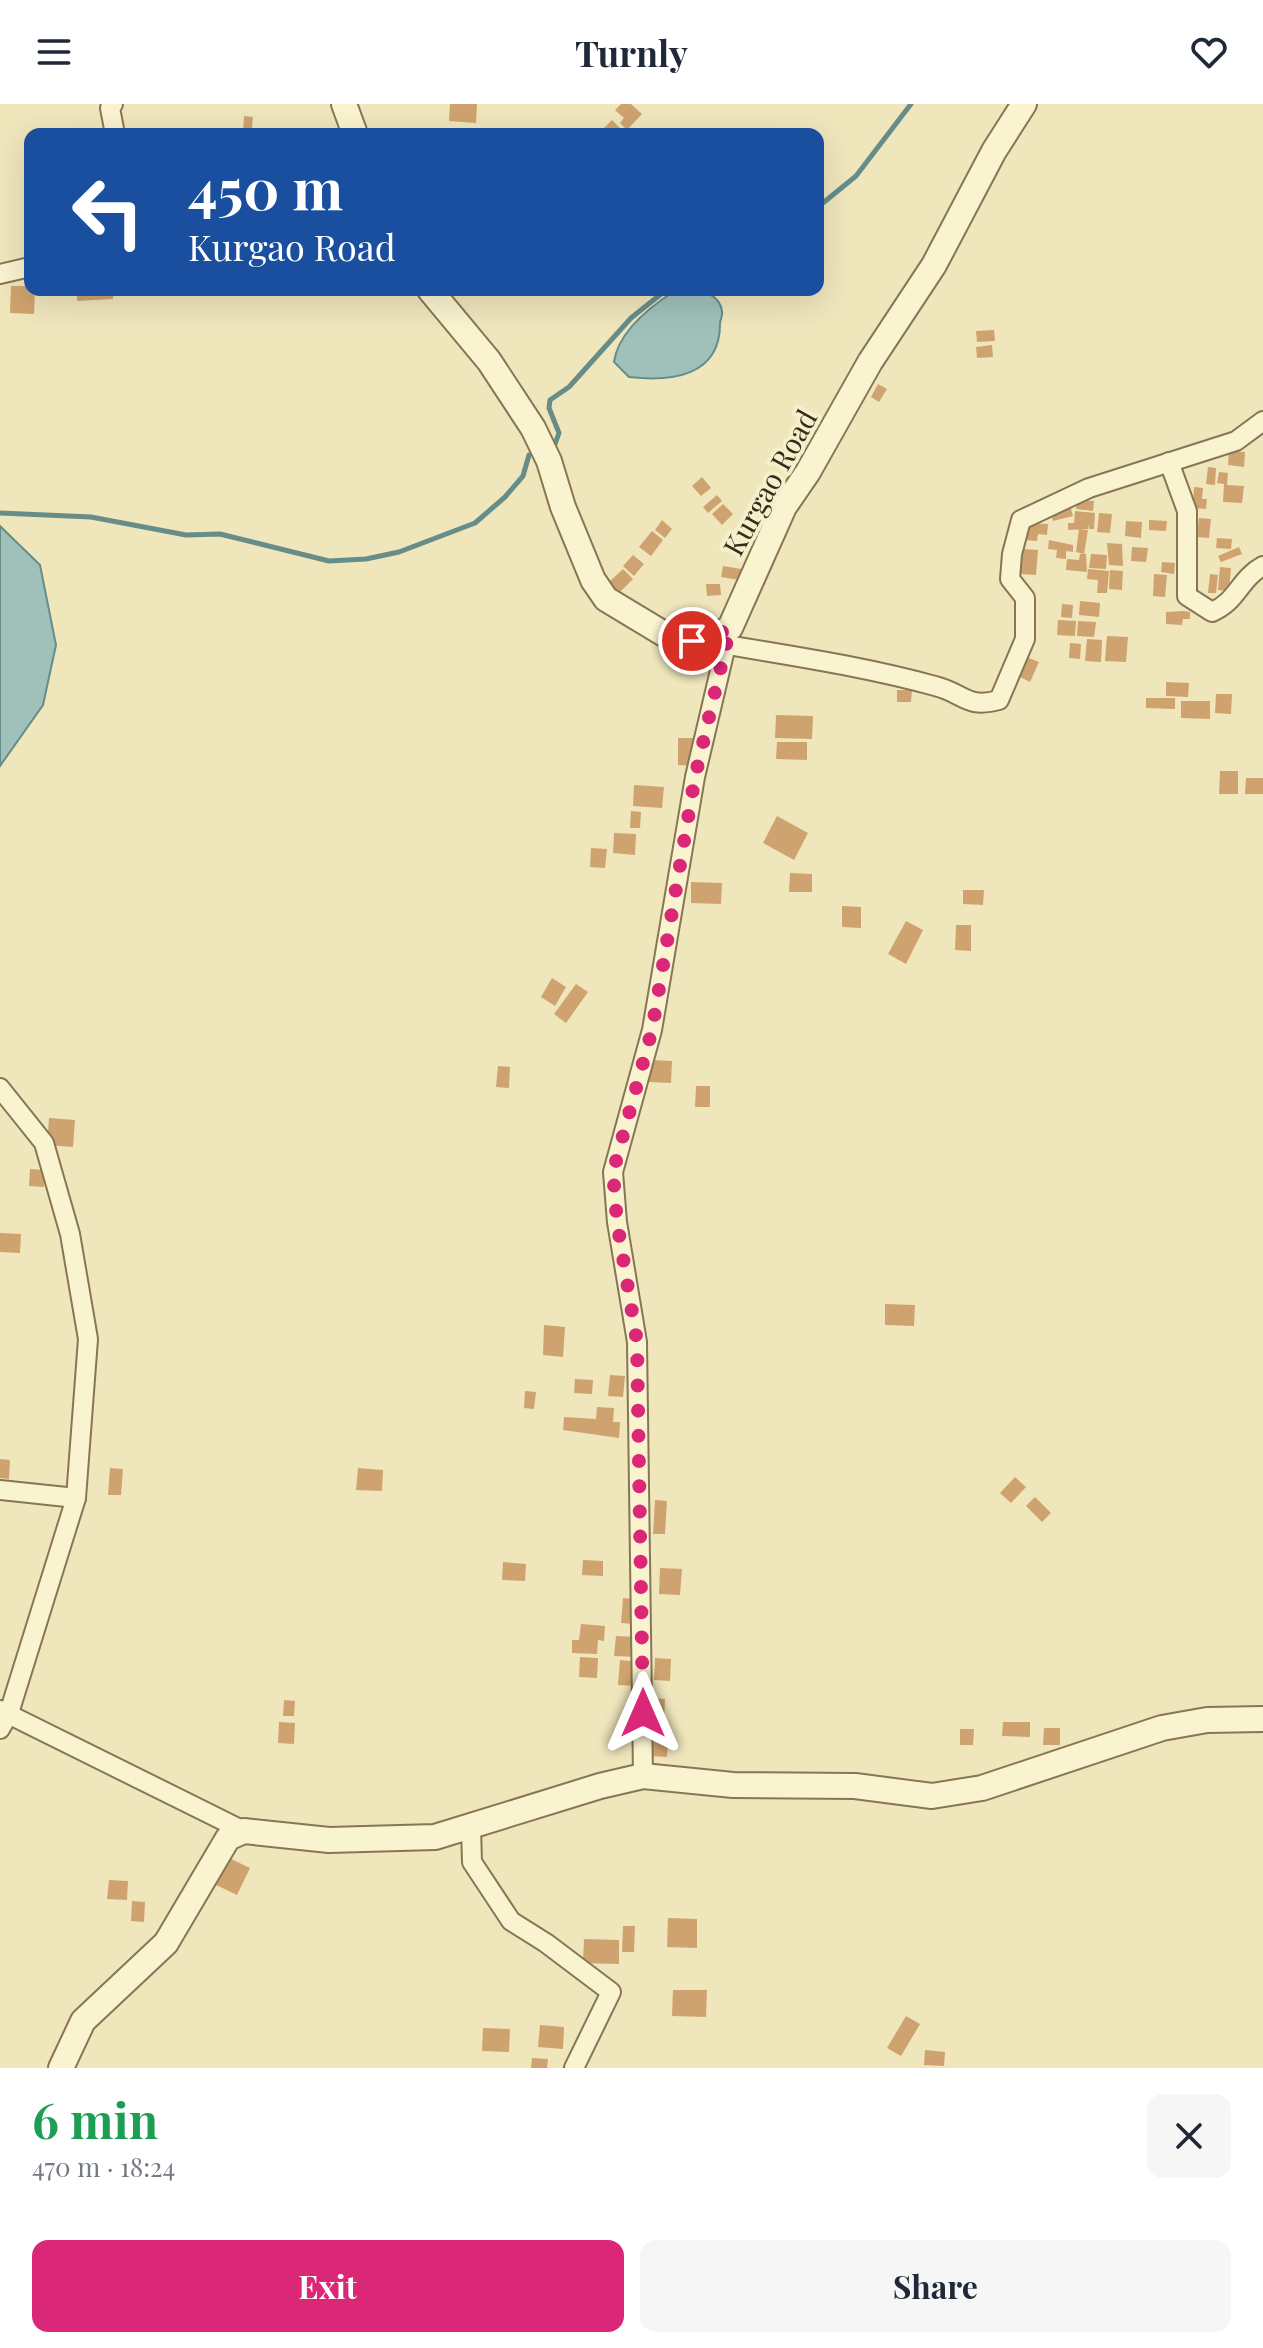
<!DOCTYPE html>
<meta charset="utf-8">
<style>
:root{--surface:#fff;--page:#f6f6f7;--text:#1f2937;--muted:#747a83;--accent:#db2777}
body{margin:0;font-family:"Playfair Display",serif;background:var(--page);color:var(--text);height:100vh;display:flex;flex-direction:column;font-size:30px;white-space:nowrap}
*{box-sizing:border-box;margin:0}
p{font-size:26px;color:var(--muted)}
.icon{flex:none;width:44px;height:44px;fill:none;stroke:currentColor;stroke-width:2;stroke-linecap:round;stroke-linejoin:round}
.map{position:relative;height:1964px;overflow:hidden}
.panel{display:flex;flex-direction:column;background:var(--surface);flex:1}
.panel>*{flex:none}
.banner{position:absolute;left:24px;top:24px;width:800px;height:168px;border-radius:16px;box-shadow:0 8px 32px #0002;background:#1a4fa0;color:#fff;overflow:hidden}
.pin{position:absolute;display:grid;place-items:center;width:68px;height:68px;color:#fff;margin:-34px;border:4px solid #fff;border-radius:50%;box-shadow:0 2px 8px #0007}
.me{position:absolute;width:88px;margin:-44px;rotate:0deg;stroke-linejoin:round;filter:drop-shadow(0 0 6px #0008)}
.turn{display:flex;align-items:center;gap:28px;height:168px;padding:0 32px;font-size:36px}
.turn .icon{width:104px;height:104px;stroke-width:2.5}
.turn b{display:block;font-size:56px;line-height:68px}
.round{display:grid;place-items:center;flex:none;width:84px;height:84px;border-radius:16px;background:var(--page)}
.overview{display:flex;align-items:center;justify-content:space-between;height:136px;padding:0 32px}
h1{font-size:48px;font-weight:700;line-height:60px;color:#1e9e55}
.primary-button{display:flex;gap:16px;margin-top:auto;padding:16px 32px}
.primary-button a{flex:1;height:92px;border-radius:16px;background:var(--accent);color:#fff;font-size:32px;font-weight:700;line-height:92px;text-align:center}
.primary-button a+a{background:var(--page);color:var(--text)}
header{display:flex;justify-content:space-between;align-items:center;height:104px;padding:0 32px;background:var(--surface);font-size:36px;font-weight:700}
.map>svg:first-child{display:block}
</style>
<header><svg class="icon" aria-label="menu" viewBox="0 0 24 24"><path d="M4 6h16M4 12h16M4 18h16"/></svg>Turnly<svg class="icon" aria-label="heart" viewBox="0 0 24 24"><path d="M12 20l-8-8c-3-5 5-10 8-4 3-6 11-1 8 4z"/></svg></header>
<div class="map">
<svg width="1263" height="1964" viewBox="0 0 1263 1964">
<rect width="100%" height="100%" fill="#efe6bc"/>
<g fill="#a0c0ba" stroke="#678d89" stroke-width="2">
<path d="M676,186C693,185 719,186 722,207C723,211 720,216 720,220C720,272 672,278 629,273L614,258C618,228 651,202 676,186Z"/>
<path d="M0,422L40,461L56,541L43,601L0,662Z"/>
</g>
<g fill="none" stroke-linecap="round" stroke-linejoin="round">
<g stroke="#678d89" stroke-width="5">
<path d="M818,103L856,72L911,0"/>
<path d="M554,343L559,329L549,304L550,296L569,283L631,214L666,186"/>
<path d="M0,409L91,413L186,431L220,430L329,457L366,455L399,448L475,419L505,393L523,372L529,351"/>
</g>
</g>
<g fill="#cfa36f">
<path d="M450,0H477L476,19L449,17Z"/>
<path d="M621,0H631L642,10L627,26L620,19L624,14L615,6Z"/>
<path d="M244,12L253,13L252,25L257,26V30H243Z"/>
<path d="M612,16L621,25L617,30H608L603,25Z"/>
<path d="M11,182H30V186H35L34,210L10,209Z"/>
<path d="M77,186H113V195L77,197Z"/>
<path d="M994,226L995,237L977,238L976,227Z"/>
<path d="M992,241L993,253L977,254L976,243Z"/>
<path d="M878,280L887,285L879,298L871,293Z"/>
<path d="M1229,347L1245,348L1244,363L1228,361Z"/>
<path d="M1208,363L1216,364L1215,381L1206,380Z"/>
<path d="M1219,368L1228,369L1227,381L1244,382L1242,399L1223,398L1224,380L1217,379Z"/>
<path d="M702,373L711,384L701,392L692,382Z"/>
<path d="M1194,383L1203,384L1202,395H1207L1206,405L1193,404Z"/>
<path d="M717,391L722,397L708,409L703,403Z"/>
<path d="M1077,396L1094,397L1093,407L1076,405Z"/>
<path d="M723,400L733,410L722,421L712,410Z"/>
<path d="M1070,401L1073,412L1053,417L1050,406Z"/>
<path d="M1075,407L1095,409L1094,425H1089V420L1088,425L1068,426V419H1074Z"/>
<path d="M1099,409L1112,410L1110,429L1097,428Z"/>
<path d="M1199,414L1211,415L1209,434L1197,433Z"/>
<path d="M662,416L672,425L665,434L655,426Z"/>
<path d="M1149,416L1167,417L1166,427L1149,426Z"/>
<path d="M1126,417L1142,418L1141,434L1125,432Z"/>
<path d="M1024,419L1048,420L1047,431L1038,430L1037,437L1023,436Z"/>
<path d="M1079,425L1088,426L1084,450L1076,448Z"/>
<path d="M652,427L663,436L651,452L639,443Z"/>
<path d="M1217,434L1232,435L1231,445L1216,444Z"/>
<path d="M1049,436L1073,441V448L1066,447V455L1056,454L1057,446L1048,445Z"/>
<path d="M1107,439L1122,440L1123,462L1109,461Z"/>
<path d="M1132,443L1148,444L1146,458L1131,457Z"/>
<path d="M1239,443L1242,450L1221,458L1218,452Z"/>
<path d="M1023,445L1038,446L1036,471L1021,470Z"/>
<path d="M1080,450H1086L1087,468L1066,466L1067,455L1079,456Z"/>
<path d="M1091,450L1107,451L1106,465L1089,464Z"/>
<path d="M633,451L644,460L634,472L623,462Z"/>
<path d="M1162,458L1175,459L1174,470L1161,468Z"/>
<path d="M723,462L741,465L739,476L721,473Z"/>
<path d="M1220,463L1231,464L1229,487L1218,486Z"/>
<path d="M623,465L633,475L617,491L607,480Z"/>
<path d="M1088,465L1109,467L1107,489H1097L1098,476L1087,475Z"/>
<path d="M1110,466L1123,467L1122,486L1109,485Z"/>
<path d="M1154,470L1167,471L1165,493L1153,492Z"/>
<path d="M1210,470L1218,471L1216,489H1208Z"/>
<path d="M706,480H720L721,491L707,492Z"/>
<path d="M1080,497L1100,499L1099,513L1079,511Z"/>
<path d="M1062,500L1073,501L1072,514L1061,513Z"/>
<path d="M1184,507L1190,508V515H1183L1182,521L1166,520V508Z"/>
<path d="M1058,516L1076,517L1075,532L1057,531Z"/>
<path d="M1078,517L1096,518L1094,533L1077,532Z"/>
<path d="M1107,532L1128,533L1126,558L1105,557Z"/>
<path d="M1087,535L1102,536L1101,558L1085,557Z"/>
<path d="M1070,539L1081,540L1080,555L1069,554Z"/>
<path d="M1024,552L1039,558L1030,578L1016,571Z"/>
<path d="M1166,578L1189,579L1188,593L1166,592Z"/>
<path d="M897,586H912L911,598H897Z"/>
<path d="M1216,590H1232L1231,610L1215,609Z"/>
<path d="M1146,594H1175V605L1146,604Z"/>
<path d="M1181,597H1210V615L1181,614Z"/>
<path d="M776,611L813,612L812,635L775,634Z"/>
<path d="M678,634H696L695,662L678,661Z"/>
<path d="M777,638H807V656L776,655Z"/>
<path d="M1220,667H1238V690H1219Z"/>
<path d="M1246,674H1263V690H1245Z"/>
<path d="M634,681L664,683L662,704L633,702Z"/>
<path d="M631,707L641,708L640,724H630Z"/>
<path d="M777,712L808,729L794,756L763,739Z"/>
<path d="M614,729L636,730L635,751L613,749Z"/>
<path d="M591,744L607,745L605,764L590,763Z"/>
<path d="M790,769L812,770V788H789Z"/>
<path d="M691,778L722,779L721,800L691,799Z"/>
<path d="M963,786H984L983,801L963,800Z"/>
<path d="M842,802L861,803V824L842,823Z"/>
<path d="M906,817L923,826L906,860L888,850Z"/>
<path d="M956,821H971V847L955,846Z"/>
<path d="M552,874L566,883L555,902L541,893Z"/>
<path d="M576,880L588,888L566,919L554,910Z"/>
<path d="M650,956L672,957L671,979L649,978Z"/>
<path d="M498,962L510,963L509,984L496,983Z"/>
<path d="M696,982H710V1003H695Z"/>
<path d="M49,1014L75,1016L73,1043L47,1041Z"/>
<path d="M30,1065L45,1066L44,1083L29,1082Z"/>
<path d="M0,1129L21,1130L20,1149L0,1148Z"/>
<path d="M885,1200L915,1201L914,1222L885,1221Z"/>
<path d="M544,1221L565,1223L563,1253L543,1251Z"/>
<path d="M610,1271L625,1272L623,1293L608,1292Z"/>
<path d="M575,1275L593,1276L592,1290L574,1289Z"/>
<path d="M525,1287L536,1288L534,1305L524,1304Z"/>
<path d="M597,1303L614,1304L613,1318H620L619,1334L563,1326L564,1313L596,1315Z"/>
<path d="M0,1355L10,1356L9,1375L0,1374Z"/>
<path d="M110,1364L123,1365L121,1391H108Z"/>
<path d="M358,1364L383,1366L382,1387L356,1386Z"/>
<path d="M1015,1373L1026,1383L1011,1399L1000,1389Z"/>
<path d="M1035,1393L1051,1409L1042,1418L1026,1402Z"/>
<path d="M655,1396L667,1397L665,1430H653Z"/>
<path d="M583,1456L603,1457V1472L582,1471Z"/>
<path d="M503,1458L526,1460L525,1477L502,1476Z"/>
<path d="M660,1464L682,1465L680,1491L659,1490Z"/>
<path d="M623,1494L637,1495L635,1520L621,1519Z"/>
<path d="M581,1520L605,1522L604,1537L598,1536L597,1550L572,1549V1536H579Z"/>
<path d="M616,1532L637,1533L636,1553L614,1552Z"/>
<path d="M580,1553L598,1554L597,1574L579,1573Z"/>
<path d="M655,1554L671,1555L670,1577L654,1576Z"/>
<path d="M620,1556L639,1558L638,1582L618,1581Z"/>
<path d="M652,1594L665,1595L664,1618L651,1617Z"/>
<path d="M284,1596L295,1597L294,1612H283Z"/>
<path d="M279,1618L295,1619L294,1640L278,1639Z"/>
<path d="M1003,1618H1030V1633L1002,1632Z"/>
<path d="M1044,1624H1060V1641H1043Z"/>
<path d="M960,1625H974L973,1641H960Z"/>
<path d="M653,1638L668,1639L667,1653L651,1652Z"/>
<path d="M227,1753L250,1764L237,1791L214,1780Z"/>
<path d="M109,1776L128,1777L127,1796L107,1795Z"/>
<path d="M132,1797L145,1798L144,1818L131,1817Z"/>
<path d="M668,1814L697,1815V1844L667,1843Z"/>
<path d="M623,1822H635L634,1848H622Z"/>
<path d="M584,1835L619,1836V1860L583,1859Z"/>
<path d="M673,1886H707L706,1913L672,1912Z"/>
<path d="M906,1912L920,1920L901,1952L887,1944Z"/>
<path d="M540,1921L564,1923L563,1945L538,1943Z"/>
<path d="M483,1924L510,1925L509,1948L482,1947Z"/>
<path d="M925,1946L945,1948L944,1962L924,1961Z"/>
<path d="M532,1954L548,1955L547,1964H531Z"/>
</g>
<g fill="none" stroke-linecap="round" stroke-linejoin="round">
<g stroke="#877655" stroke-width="22">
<g id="minor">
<path d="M113,0L110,4L115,30"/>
<path d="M0,170L30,163"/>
<path d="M1169,358L1187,407V492L1212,508C1238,497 1239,475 1263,462"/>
<path d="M728,541C797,553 867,563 935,582C964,589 966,605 999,596L1025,535V494L1010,475L1012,450L1021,416L1089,384L1236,337L1263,317"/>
<path d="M0,984L44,1039L70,1130L88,1235L76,1394L9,1609L0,1625"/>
<path d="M0,1386L76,1394"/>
<path d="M0,1606L244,1727"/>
<path d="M643,1672L637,1238L617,1118L613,1068L652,926L695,673L730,524"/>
<path d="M471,1724L472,1758L511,1817L546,1839L611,1888L574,1964"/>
</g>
</g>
<g stroke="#877655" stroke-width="28">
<g id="tertiary">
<path d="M344,0L355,30"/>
<path d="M430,186L489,257L533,324L549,357L563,403L593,476L606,495L679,539L706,536L730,524L784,403L808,368L870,258L934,161L994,47L1024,0"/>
<path d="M61,1964L83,1917L166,1839L228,1734L244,1727L329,1736L435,1733L600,1682L643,1672L733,1681L855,1682L932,1692L982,1684L1162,1624L1207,1616L1263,1615"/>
</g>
</g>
<use href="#minor" stroke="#faf3cf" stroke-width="18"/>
<use href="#tertiary" stroke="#faf3cf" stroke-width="24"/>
</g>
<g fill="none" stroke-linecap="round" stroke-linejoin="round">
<path stroke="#db2777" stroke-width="14" stroke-dasharray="0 25.2" d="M643,1609L637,1238L617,1118L613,1068L652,926L695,673L730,524L706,536L692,537"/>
</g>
<g text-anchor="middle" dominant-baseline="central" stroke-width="8" stroke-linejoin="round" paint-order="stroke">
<g font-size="28" fill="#352b1a" stroke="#f6efcb">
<text transform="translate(769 378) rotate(-61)">Kurgao Road</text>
</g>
</g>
</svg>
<div class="pin" style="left:692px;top:537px;background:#d93025"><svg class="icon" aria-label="arrive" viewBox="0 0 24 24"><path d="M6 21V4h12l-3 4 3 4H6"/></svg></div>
<svg class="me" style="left:643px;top:1609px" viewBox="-20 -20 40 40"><path d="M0-17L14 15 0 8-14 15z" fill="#db2777" stroke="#fff" stroke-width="4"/></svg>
<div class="banner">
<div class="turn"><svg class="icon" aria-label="left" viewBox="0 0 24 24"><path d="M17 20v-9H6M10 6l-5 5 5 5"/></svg><div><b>450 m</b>Kurgao Road</div></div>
</div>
</div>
<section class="panel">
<div class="overview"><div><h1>6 min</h1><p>470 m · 18:24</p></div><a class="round"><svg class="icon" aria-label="close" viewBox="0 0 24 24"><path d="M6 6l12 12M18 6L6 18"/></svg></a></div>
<div class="primary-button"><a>Exit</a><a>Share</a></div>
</section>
